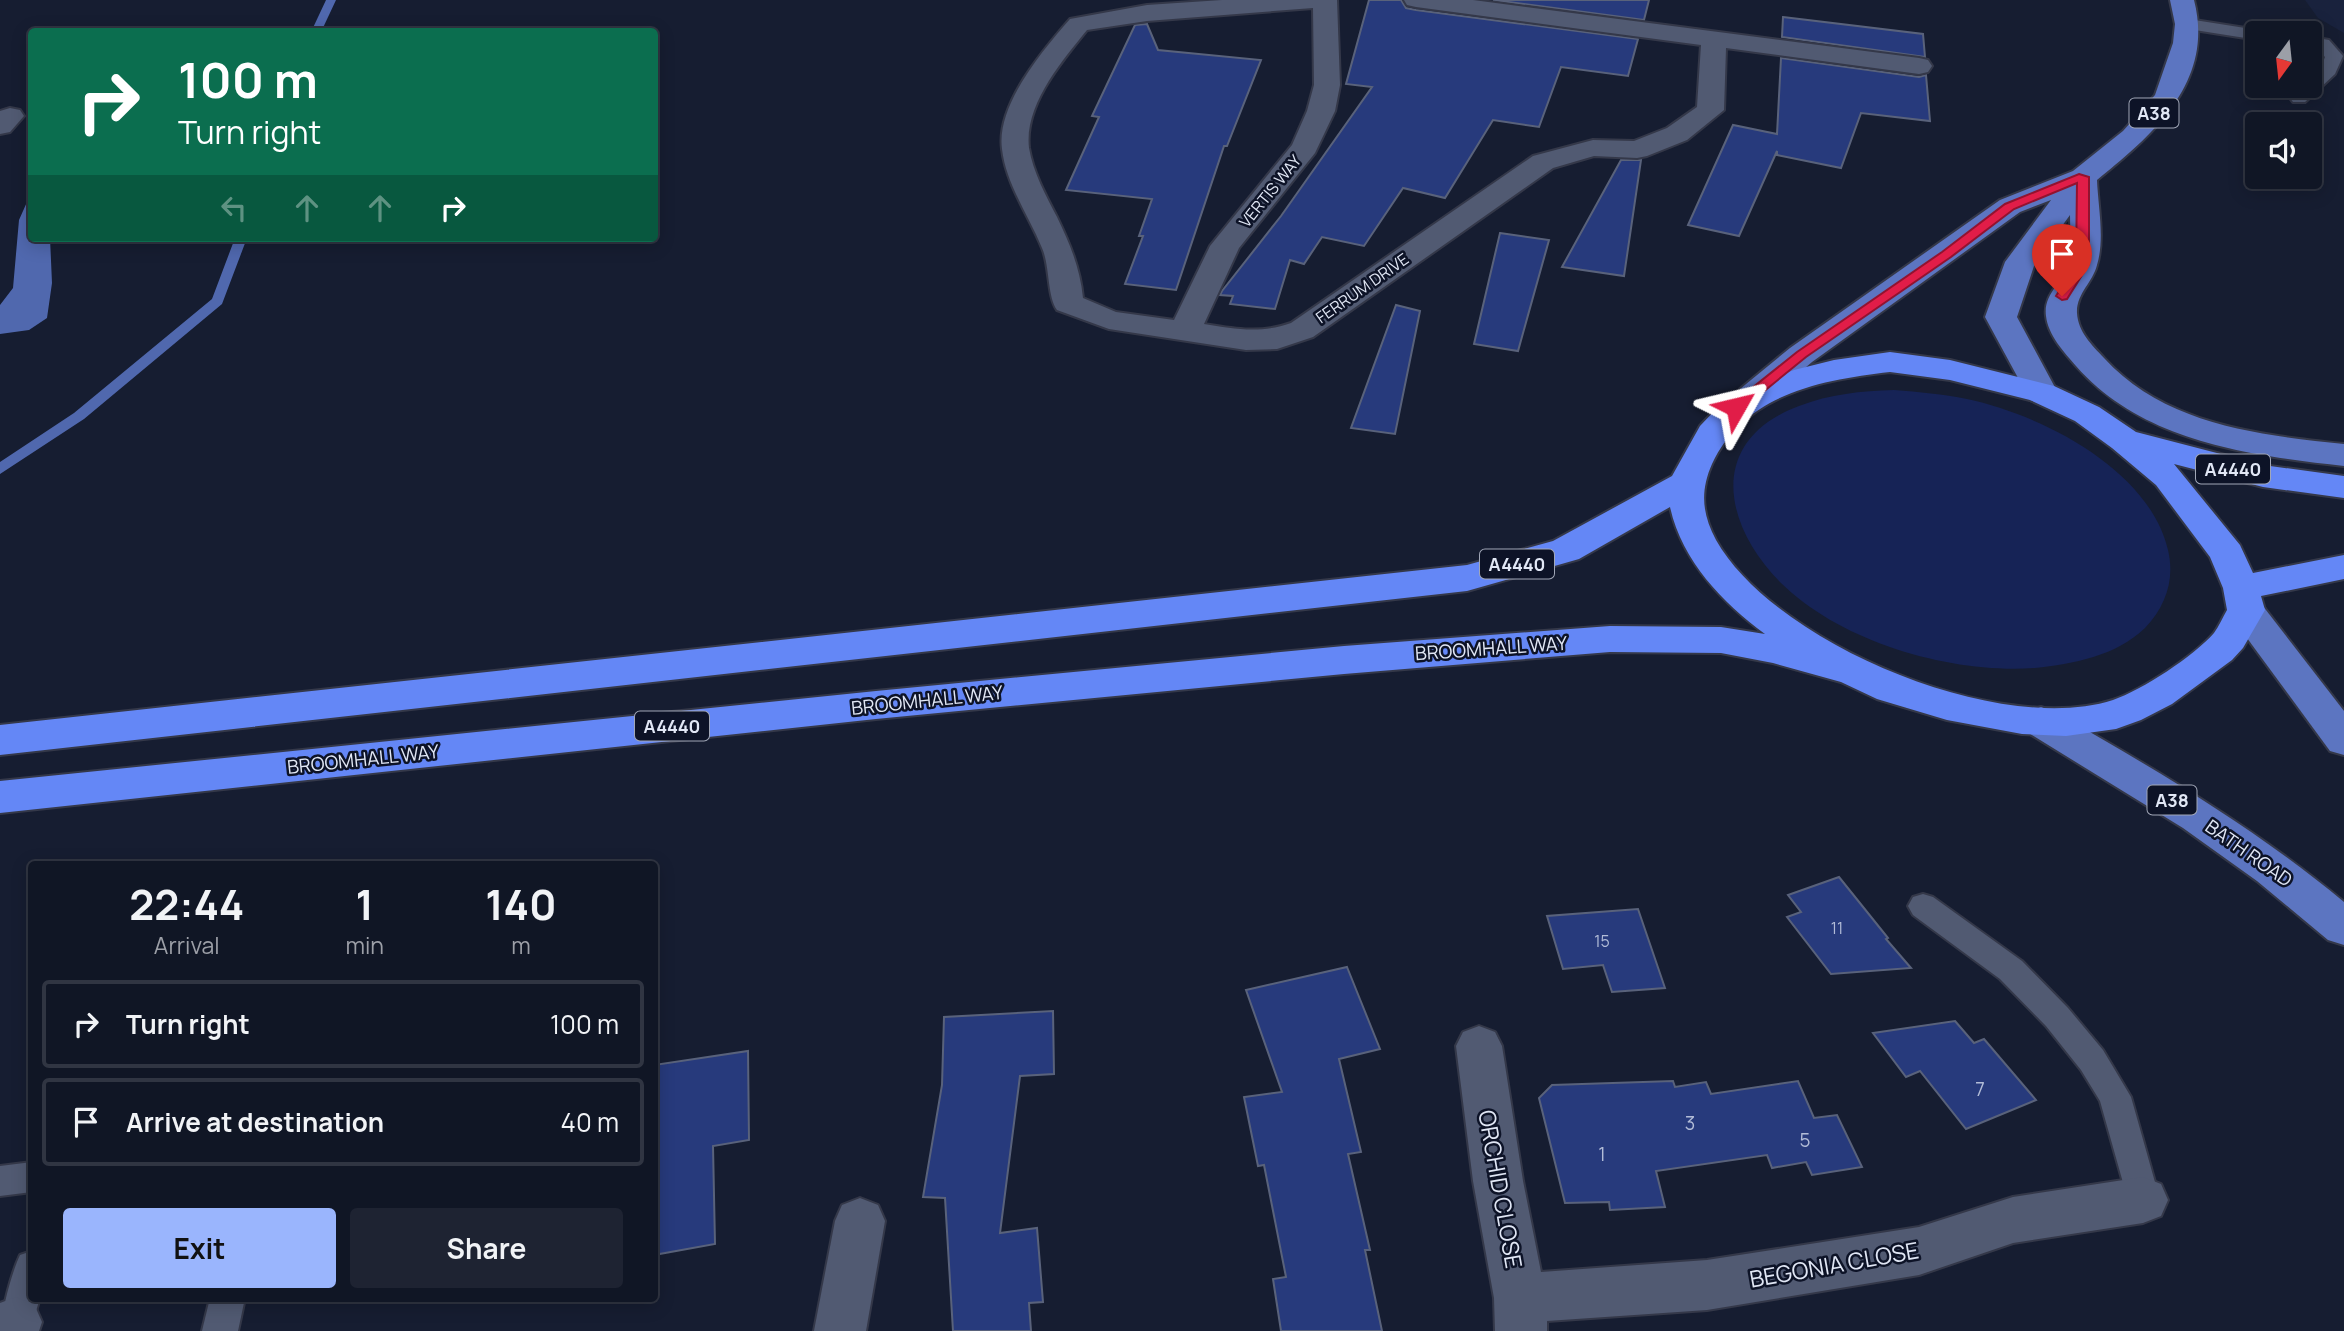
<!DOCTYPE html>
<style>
:root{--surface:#101625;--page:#1e2332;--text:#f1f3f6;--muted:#9c9fa7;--line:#303542;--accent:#9ab5fd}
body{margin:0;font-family:Manrope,sans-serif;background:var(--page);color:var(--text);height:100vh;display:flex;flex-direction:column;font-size:26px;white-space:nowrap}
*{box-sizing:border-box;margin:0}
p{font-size:23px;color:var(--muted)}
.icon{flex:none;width:38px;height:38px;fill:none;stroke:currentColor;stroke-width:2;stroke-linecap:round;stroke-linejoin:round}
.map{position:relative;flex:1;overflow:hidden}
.side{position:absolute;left:28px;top:861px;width:630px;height:441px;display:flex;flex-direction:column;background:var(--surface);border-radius:7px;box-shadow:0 4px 18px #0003,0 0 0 2px var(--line)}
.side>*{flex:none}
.guide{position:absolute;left:28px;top:28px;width:630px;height:214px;border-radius:7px;box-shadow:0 4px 18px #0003,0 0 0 2px var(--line);background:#0b6e4f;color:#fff;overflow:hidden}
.needle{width:46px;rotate:195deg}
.buttons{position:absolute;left:2245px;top:21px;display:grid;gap:14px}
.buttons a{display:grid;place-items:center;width:77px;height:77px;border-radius:7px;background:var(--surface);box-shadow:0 4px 18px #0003,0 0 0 2px var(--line);font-size:35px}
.pin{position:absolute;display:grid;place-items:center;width:60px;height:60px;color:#fff;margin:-72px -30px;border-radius:50% 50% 50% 0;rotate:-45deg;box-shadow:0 0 7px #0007}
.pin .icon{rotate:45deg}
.me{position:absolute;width:77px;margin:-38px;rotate:53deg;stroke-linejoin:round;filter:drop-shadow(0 0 5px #0008)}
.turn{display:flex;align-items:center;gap:24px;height:147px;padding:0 35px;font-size:32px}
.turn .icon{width:91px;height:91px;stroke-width:2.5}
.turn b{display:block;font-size:49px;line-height:60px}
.lanes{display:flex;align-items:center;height:66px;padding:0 35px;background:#0003;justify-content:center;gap:35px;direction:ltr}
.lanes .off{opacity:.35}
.eta{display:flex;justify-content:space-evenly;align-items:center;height:119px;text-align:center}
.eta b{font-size:42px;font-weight:700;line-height:49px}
.button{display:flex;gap:14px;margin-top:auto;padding:14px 35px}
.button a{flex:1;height:80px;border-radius:7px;background:var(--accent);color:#111;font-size:28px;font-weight:700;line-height:80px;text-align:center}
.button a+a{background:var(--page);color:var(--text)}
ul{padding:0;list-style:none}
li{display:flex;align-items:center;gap:21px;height:88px;margin:0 14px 10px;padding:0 21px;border:4px solid var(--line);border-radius:7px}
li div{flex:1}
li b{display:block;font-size:26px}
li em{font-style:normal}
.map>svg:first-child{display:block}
</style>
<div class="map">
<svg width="2344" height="1331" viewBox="0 0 2344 1331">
<rect width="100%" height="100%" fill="#161d31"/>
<path fill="#19223d" d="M2305,0H2344V33L2318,18Z"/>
<path fill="#162356" d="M1894,390C1919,392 1943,394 1967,399C2042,415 2149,469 2168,550C2175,579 2166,606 2145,628C2116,656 2073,664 2035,668C1952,674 1842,643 1781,583C1723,525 1706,441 1799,406C1830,394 1861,391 1894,390Z"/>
<path fill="#5068ae" d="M31,193L32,238H50L52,283L47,318L29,330L0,334V305L13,288L19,220Z"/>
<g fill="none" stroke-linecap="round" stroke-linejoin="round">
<g fill="#5068ae" fill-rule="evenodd">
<path d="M326,0H336L321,32H311Z"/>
<path d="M235,238H247L222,304L84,419L0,474V462L74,413L212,299Z"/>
</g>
</g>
<g fill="#273a7c" stroke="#59627b" stroke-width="2">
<path d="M1369,0H1401L1406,8L1416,10L1638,39L1628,76L1561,67L1539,127L1493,120L1445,198L1403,188L1364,246L1322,237L1304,264L1290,260L1275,309L1230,304L1233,296L1220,295L1222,291L1281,216L1372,87L1346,84Z"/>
<path d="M1493,0H1649L1644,20Z"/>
<path d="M1783,17L1923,34L1925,57L1782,37Z"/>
<path d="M1147,24L1158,50L1261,60L1227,146H1224L1176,290L1125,284L1143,236H1139L1152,199L1066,190L1099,117L1092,116L1135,25Z"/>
<path d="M1781,58L1919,77L1926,75L1930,121L1861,113L1841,168L1777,155V151L1739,236L1688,225L1733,125L1777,134Z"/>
<path d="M1621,160H1641L1624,276L1562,267Z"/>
<path d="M1500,233L1549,240L1518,351L1474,344Z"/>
<path d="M1396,305L1420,311L1395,434L1351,428Z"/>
<path d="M1839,877L1888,938L1886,939L1911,968L1831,974L1787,917L1801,912L1788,895Z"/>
<path d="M1638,909L1665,988L1612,992L1603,965L1563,969L1547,916Z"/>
<path d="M1347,967L1380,1049L1339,1059L1361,1152L1348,1154L1370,1250H1365L1382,1331H1281L1273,1279L1286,1277L1264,1165L1258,1166L1244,1097L1282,1092L1246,990Z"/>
<path d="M1053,1011L1054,1074L1020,1076L1000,1233L1037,1228L1043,1302L1029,1303L1031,1331H953L945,1198L923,1197L942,1085L944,1017Z"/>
<path d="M1955,1021L1974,1043L1984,1039L2036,1100L1966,1129L1920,1071L1906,1077L1873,1033Z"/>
<path d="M748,1051L749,1140L713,1146L715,1244L654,1255V1065Z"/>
<path d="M1673,1081L1675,1087L1706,1082L1711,1094L1798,1081L1814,1118L1837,1115L1862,1167L1812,1175L1806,1162L1772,1168L1767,1155L1656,1171L1665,1207L1610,1210L1609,1202L1565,1203L1539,1098L1552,1085Z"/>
</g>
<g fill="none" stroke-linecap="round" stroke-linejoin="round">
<g stroke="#343849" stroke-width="4">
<g id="lane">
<path d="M2188,19L2258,30L2265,33H2258V40L2182,28L2179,24L2182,20Z"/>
<path d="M2323,39L2329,40L2343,56L2335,74L2305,102H2293L2290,98L2302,86H2310V78L2321,68L2325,57L2314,44Z"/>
<path d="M1923,894L1933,897L2022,961L2068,1008L2103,1050L2131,1097L2160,1200L2155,1211L2143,1216L2131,1211L2100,1101L2081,1070L2046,1026L2000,979L1913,915L1908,906L1913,897Z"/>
<path d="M32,1162V1192L0,1196V1166Z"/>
<path d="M32,1251V1298H40L30,1331H2C0,1314 12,1272 20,1255Z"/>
<path d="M210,1298H245L238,1331H202Z"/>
</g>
</g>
<g stroke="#343849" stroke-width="4">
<g id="street">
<path d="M1222,0H1337L1340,85L1335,111L1315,153L1239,248L1204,324C1234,329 1261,334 1291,323L1533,156L1593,140L1634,141L1667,128L1697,107L1701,45L1416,7L1407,5L1404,0H1473L1919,58L1928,60L1932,66L1928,72L1919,74L1726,48L1724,110L1687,140L1647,156L1637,158L1594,156L1553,168L1313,337L1277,349L1246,350L1109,329L1057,310C1047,296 1050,266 1042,248C1029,216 1006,184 1002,149C996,105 1043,50 1070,19L1147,5ZM1313,8L1314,85L1307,111L1292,145L1210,246L1174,320L1116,312L1083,298C1080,268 1070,244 1057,217C1046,196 1033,172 1029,148C1024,105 1062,61 1087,30L1147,21Z"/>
<path d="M10,108L20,110L24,116L10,132L0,134V111Z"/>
<path d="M1479,1026L1495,1032L1502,1046L1523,1181L1541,1272L1707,1260L1919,1227L2013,1197L2143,1177L2161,1184L2168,1200L2161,1216L2143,1223L2013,1243L1919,1275L1707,1310L1547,1321V1331H1495L1494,1298L1473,1181L1456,1046L1463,1032Z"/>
<path d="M860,1198L878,1205L885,1221L866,1331H814L835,1221L842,1205Z"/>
<path d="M16,1297L34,1304L42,1322L39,1331H0V1303Z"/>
</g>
</g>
<g stroke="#343849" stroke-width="4">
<g id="primary">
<path d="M2170,0H2194C2215,81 2154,134 2097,180C2098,206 2105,239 2097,265C2093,282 2076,294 2077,313C2078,332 2092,345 2104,358C2165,425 2259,435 2344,444V466C2248,455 2143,442 2076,366C2064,352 2048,335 2046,316C2043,294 2063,283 2068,263C2072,248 2070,230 2070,215L2035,263L2017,317L2058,393L2054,400L2042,403L2030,400L1985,317L2005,262L2051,200L2020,212L1812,362L1764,403L1752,406L1740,403L1736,396L1740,389L1790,348L2000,200L2073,171L2123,131L2155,95L2173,43L2175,24Z"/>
<path d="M2246,597L2259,601L2344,711V755L2330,751L2233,619L2227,610L2233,601Z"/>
<path d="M2041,707L2055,712C2155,769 2255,828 2344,902V945L2328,940L2257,881L2183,828L2027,732L2021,722L2027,712Z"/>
</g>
</g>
<g stroke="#343849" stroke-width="4">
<path id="highway" d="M1890,352L1950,360L2054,386L2099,407L2136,432L2263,465L2344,476V498L2263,487L2174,464L2240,545L2253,573L2344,555V579L2261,596L2265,610L2243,648L2232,660L2172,704L2141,720L2116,729L2066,736L2022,734L1947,720L1877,699L1841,682L1773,663L1721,653L1610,652L1344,674L876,719L0,813V781L876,691L1344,646L1610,626L1721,627L1765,634C1722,602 1682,561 1670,507L1579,559L1467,591L0,755V725L1467,565L1553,541L1672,476L1700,426L1719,406L1742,391L1794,370L1834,360ZM1890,372L1950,380L2030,400L2075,421L2112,448L2156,485L2210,557L2223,588L2227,610C2223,617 2219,626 2214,633C2194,656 2142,690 2113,700C1999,737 1774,643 1716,540C1702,514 1700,491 1712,464C1744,394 1821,380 1890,372Z"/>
</g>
<use href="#lane" fill="#515a72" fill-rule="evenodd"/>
<use href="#street" fill="#515a72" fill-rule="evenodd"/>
<use href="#primary" fill="#5c75c1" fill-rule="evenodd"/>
<use href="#highway" fill="#6487f6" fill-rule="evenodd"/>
</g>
<path fill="#e11d48" stroke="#92132f" stroke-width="2" d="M2079,174L2089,177V264L2067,299L2062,300L2056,296L2076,264L2077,183L2014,209L1951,257L1806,357L1741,410H1732V404L1797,352L1942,252L2005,204Z"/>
<g text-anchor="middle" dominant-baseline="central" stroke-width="5" stroke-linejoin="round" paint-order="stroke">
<g font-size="16" fill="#e1e7f5" stroke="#0d1327">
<text transform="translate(1270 191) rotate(-51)">VERTIS WAY</text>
<text transform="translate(1362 288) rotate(-35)">FERRUM DRIVE</text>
</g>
<g font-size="16" fill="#b2bcd7">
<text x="1837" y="928">11</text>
<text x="1602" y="941">15</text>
</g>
<g fill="#0d1327" stroke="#a1a7b7" stroke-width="2">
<rect x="2129.5" y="98.5" width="49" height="29" rx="5"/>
<rect x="2196" y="454.5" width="74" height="29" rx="5"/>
<rect x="1480" y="549.5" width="74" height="29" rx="5"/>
<rect x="635" y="711.5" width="74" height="29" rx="5"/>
<rect x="2147.5" y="785.5" width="49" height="29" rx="5"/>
</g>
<g font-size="18" font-weight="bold" fill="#e1e7f5">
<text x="2154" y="113">A38</text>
<text x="2233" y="469">A4440</text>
<text x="1517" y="564">A4440</text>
<text x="672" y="726">A4440</text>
<text x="2172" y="800">A38</text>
</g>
<g font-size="19" fill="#e1e7f5" stroke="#0d1327">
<text transform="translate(1491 648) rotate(-4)">BROOMHALL WAY</text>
<text transform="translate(927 700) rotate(-6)">BROOMHALL WAY</text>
<text transform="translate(363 759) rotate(-6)">BROOMHALL WAY</text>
<text transform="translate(2249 853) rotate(35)">BATH ROAD</text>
</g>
<g font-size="19" fill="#b2bcd7">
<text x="1980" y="1089">7</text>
<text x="1690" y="1123">3</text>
<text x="1805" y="1140">5</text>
<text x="1602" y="1154">1</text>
</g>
<g font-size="23" fill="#e1e7f5" stroke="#0d1327">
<text transform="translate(1501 1189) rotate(80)">ORCHID CLOSE</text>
<text transform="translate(1834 1264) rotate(-10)">BEGONIA CLOSE</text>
</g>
</g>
</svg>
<div class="buttons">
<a><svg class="needle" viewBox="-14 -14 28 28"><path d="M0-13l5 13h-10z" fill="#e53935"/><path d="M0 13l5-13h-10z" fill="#9c9fa7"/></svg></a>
<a><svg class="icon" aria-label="sound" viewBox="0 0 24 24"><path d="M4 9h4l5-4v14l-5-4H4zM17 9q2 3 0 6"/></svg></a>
</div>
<div class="pin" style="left:2062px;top:296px;background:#d93025"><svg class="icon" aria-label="arrive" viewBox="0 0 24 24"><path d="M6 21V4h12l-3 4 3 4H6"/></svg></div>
<svg class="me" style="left:1736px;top:407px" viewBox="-20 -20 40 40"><path d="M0-17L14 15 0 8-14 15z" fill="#e11d48" stroke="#fff" stroke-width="4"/></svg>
<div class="guide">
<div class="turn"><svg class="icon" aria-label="right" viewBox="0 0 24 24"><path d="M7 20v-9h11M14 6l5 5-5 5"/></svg><div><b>100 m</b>Turn right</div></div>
<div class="lanes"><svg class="icon off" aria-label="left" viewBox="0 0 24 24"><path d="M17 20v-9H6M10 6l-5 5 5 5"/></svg><svg class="icon off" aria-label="ahead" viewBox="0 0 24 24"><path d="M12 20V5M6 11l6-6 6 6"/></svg><svg class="icon off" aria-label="ahead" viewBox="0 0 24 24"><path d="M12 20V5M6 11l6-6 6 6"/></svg><svg class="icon" aria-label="right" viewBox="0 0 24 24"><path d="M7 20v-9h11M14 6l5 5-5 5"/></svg></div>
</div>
<section class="side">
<div class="eta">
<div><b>22:44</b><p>Arrival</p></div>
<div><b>1</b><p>min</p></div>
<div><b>140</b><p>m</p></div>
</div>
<ul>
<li><svg class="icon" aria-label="right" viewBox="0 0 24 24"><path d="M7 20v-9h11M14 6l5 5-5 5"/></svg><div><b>Turn right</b></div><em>100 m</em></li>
<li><svg class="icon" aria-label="arrive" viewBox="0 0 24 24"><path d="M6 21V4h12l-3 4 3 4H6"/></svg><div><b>Arrive at destination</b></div><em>40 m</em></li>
</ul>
<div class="button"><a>Exit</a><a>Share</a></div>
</section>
</div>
